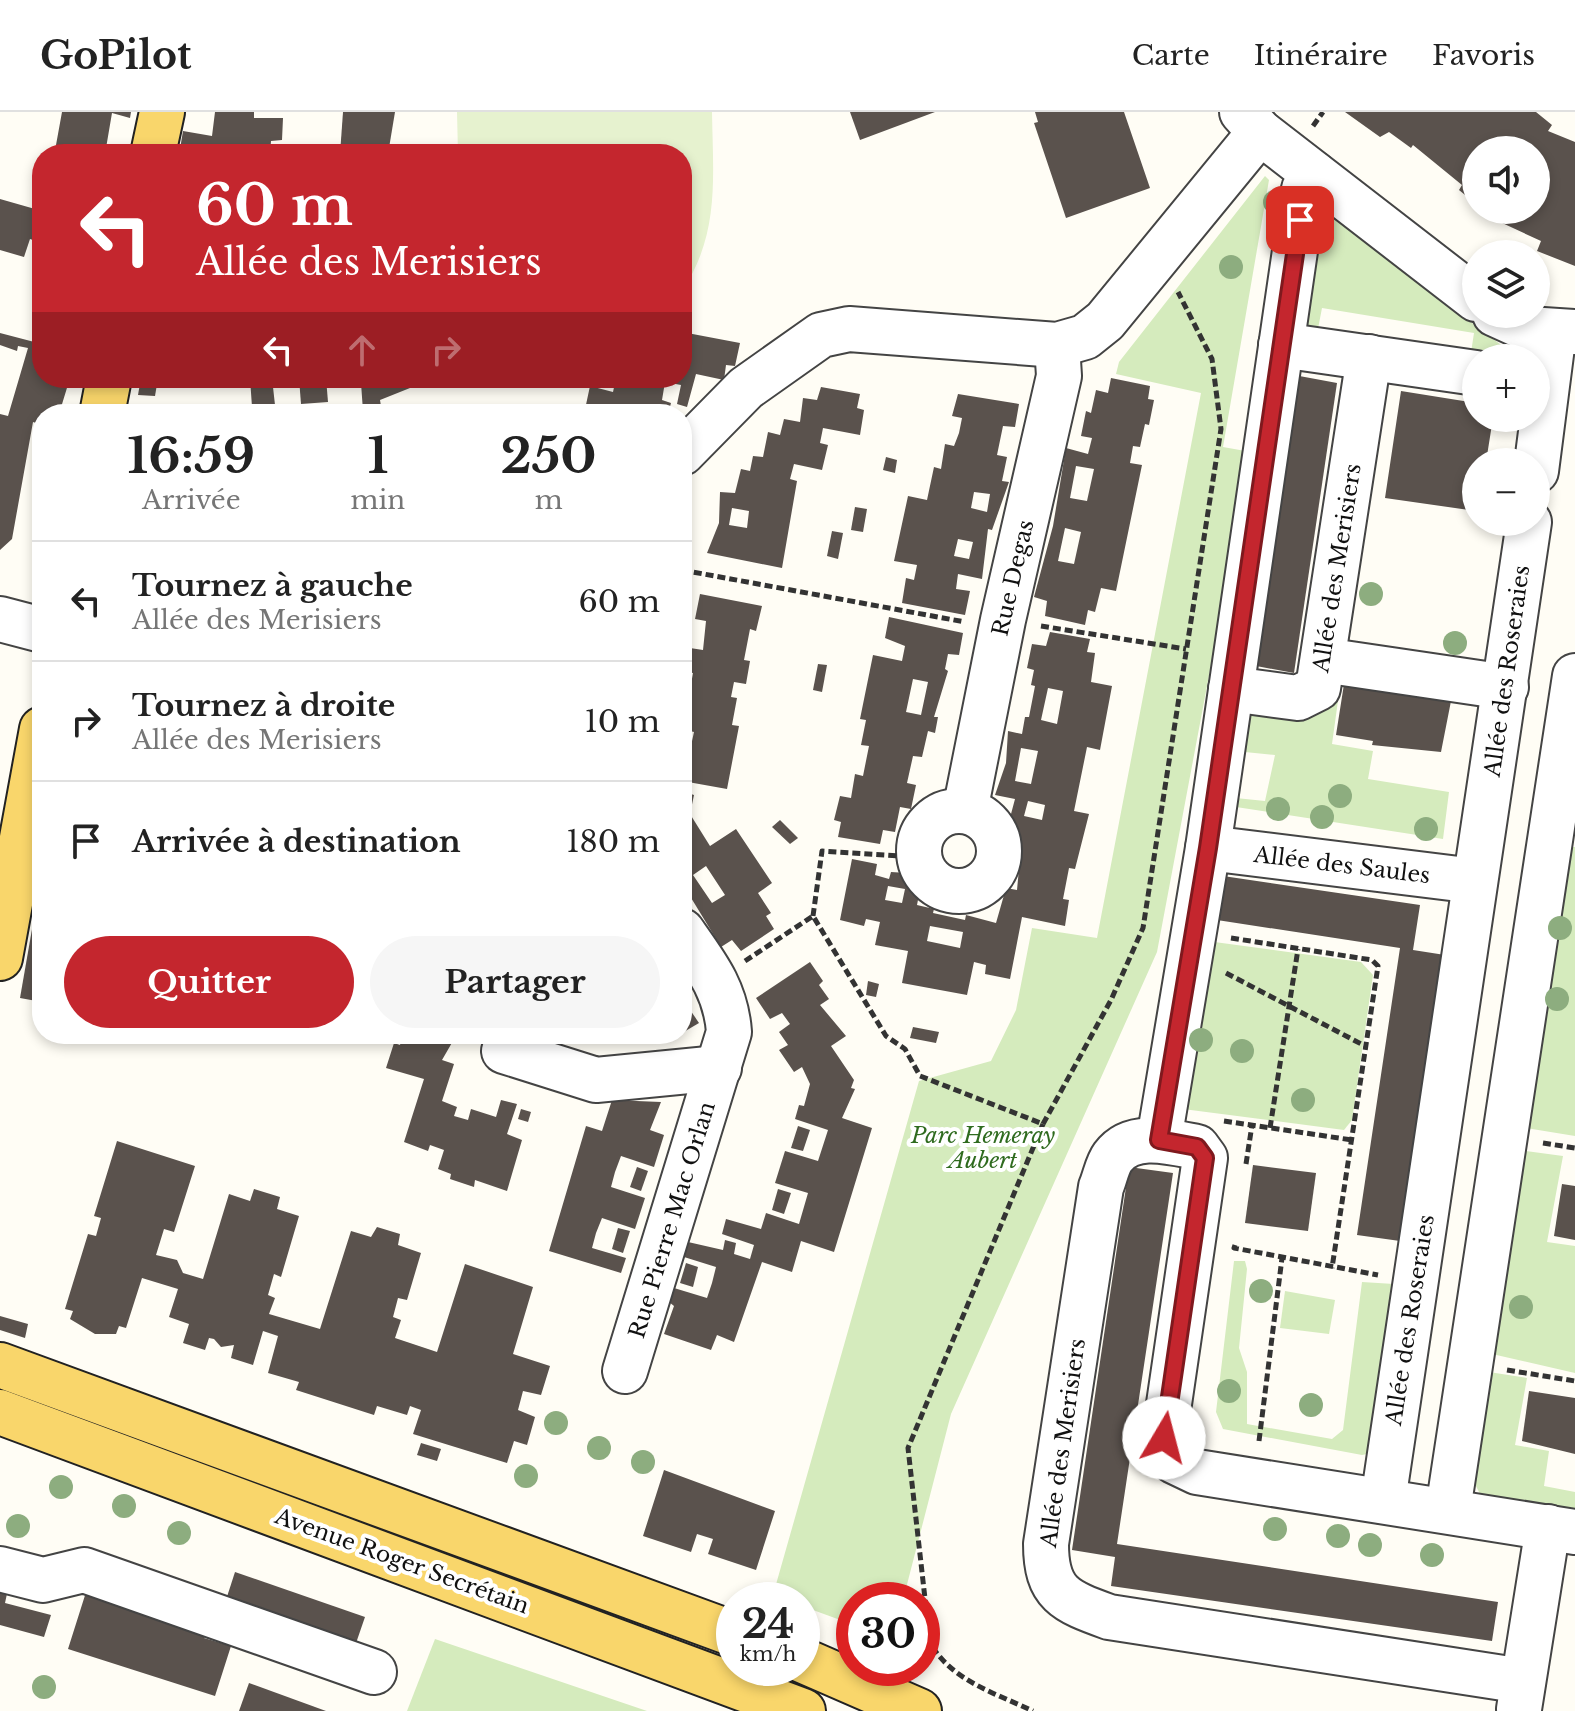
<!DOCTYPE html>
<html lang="fr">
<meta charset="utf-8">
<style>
:root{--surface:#fff;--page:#f6f6f6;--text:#222;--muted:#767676;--line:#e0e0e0;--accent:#c4262e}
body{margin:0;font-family:"Libre Baskerville",serif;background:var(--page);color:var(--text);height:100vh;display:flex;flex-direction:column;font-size:30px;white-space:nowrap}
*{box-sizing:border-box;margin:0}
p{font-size:26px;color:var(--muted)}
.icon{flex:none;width:44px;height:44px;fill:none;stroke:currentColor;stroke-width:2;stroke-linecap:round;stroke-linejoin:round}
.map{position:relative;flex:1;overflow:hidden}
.sheet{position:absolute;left:32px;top:292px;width:660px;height:640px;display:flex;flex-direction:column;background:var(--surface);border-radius:32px;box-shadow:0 4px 12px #0003}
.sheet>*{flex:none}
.banner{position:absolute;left:32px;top:32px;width:660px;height:244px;border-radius:32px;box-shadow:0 4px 12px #0003;background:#c4262e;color:#fff;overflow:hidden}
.buttons{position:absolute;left:1462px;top:24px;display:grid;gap:16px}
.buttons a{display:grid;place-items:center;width:88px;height:88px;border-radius:50%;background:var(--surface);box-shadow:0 4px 12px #0003;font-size:40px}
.speed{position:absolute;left:716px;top:1470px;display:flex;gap:16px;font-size:40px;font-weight:700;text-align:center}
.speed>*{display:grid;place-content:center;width:104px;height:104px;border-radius:50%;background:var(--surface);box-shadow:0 4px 12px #0003;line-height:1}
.speed small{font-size:20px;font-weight:400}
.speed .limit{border:12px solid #d22;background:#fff;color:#111}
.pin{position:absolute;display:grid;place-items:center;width:68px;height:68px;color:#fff;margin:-34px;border-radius:16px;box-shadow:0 4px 12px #0006}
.me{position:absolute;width:88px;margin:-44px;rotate:8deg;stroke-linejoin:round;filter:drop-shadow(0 0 6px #0008)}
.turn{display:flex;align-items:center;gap:28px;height:168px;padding:0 32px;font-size:36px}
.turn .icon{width:104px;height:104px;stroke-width:2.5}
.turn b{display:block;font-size:56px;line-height:68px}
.lanes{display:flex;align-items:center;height:76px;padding:0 32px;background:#0003;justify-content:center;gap:40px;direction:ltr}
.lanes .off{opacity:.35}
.eta{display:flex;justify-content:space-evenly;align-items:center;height:136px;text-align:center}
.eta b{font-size:48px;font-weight:700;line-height:56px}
.cta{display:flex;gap:16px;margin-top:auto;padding:16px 32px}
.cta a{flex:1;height:92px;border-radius:48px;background:var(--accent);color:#fff;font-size:32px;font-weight:700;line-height:92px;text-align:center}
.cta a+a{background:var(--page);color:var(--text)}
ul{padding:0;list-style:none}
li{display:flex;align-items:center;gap:24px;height:120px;padding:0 32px;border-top:2px solid var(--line)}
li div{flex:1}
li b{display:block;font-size:30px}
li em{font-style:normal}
header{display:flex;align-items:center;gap:48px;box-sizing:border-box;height:112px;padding:0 40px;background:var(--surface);border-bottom:2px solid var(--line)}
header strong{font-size:38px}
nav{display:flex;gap:44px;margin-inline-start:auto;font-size:28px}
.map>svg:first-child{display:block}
</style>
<header>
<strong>GoPilot</strong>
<nav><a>Carte</a><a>Itinéraire</a><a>Favoris</a></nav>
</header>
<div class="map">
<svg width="1575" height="1599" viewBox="0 0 1575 1599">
<rect width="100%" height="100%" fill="#fffdf5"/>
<g fill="#d5ebbd">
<path d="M1265,64L1269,68L1223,335L1251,340L1157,840L951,1302L903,1488H854V1513L802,1494V1488L773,1483L919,969L991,949L1016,898L1032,816L1097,826L1201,281L1116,262L1119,250Z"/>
<path d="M1316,93L1517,245V246L1470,247L1474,221L1322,196L1317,222L1302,219Z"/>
<path d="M1341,567L1332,632L1373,639L1368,667L1449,680L1443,727L1223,693L1226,685L1265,689L1275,643L1235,639L1247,600Z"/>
<path d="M1571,735H1575V1024L1526,1016Z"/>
<path d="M1207,829L1361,850L1373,863L1352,1008L1344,1018L1183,997Z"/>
<path d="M1519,1038L1563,1044L1547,1130L1575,1134V1261L1492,1242Z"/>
<path d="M1234,1149H1245L1247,1157L1239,1236L1247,1260V1312L1332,1327L1343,1318L1362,1170L1394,1172L1372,1341L1362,1343L1223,1317L1216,1300Z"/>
<path d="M1285,1179L1335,1188L1329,1222L1280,1216Z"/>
<path d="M1489,1260L1527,1266L1515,1333L1549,1339L1544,1374L1575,1380V1399L1480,1382L1474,1370Z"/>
<path d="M435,1527L647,1599H407Z"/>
</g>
<path fill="#e6f2cf" d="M457,0H712C713,66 720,122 682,179V42H458Z"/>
<g fill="#5a524d" fill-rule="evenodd">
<path d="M62,0H131L130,6L112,1L105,42H63L64,35L56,33Z"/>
<path d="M215,0H254V6H283L282,28L271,29L270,42H198V39L180,37L183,19L212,24Z"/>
<path d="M343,0H395L388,42H340Z"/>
<path d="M850,0H935L860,28Z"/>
<path d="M1035,0H1124L1150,76L1066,106L1034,11L1038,10Z"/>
<path d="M1345,0H1536L1552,13L1548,19L1575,30V154L1537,139L1541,129L1487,104L1483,98H1536V38H1476V92L1459,78L1462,73L1413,33L1411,36L1389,20L1380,25Z"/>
<path d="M0,87L42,99V123L38,122L36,129L30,127L24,145L0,138Z"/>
<path d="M682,220L740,231L735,254L726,253L724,268L696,262L687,295L677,292L681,273L665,270L662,288L671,291L668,302H584L590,274L613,280L616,266H682Z"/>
<path d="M0,221L42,232V266H70L59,302H42V313L33,310L12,427L0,438V302L8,304L28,236L18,234L17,239L0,233Z"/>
<path d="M1294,263L1337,271L1294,561L1251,553Z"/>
<path d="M141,266H158L155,284L138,283Z"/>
<rect x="192" y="266" width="29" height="5"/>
<path d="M250,266H272L276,302H237V296L252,295Z"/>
<path d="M299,266H326L328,290L301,292Z"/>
<path d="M377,266H442V267L420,272L380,288L381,294L363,299L361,271L378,270Z"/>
<path d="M1111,266L1150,274L1148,287L1154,288L1149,313L1145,312L1140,335L1133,334L1130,351L1142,353L1116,479L1101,476L1095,500L1088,498L1085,513L1045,504L1047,489L1034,485L1053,414L1066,336L1088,342L1092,326L1081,324L1086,299L1091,301L1096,278L1108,281ZM1076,354L1094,357L1087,389L1070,386ZM1065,416L1081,420L1074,452L1058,449Z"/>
<path d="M821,275L860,282L857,296L864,298L860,323L823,316L820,331L828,333L822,358L794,352L790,367L797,369L782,456L707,441L719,411L720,380L735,381L741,357L750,359L753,344L763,345L768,320L780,323L784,307L800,310L803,286L817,288ZM732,396L749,399L747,416L729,413Z"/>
<path d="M1401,279L1476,291V306H1493L1486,350H1476V399L1385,386Z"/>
<path d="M958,282L1019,292L1015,315L1003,314L997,343L1007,345L1002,369L1009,370L992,418L988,417L982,467L958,462L956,477L970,479L965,503L902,491L906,466L914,468L917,453L894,449L908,384L927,388L934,355L941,357L945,332L954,334L959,321L962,306L952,304ZM974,380L990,382L987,400L971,396ZM958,427L973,430L969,447L954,444Z"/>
<path d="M886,345L897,348L895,361L883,358Z"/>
<path d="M855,395L867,397L863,420L851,418Z"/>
<path d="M832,419L843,421L838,447L827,444Z"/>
<path d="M700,482L762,494L756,519L750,517L744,548L750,549L746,572L734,570L731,585L737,586L732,613L739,614L727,677L688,670L685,680L694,683L690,702L710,734L736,717L772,771L758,781L771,801L766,804L774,817L741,839L732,828L721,835L682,771V652H687L694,620L682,617V576L690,578L693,561L685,560L690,536L703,538L706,509L695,507ZM706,754L725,783L712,791L693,763Z"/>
<path d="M889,505L963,521L959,543L948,542L945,557L948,559L934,605H938L935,621L928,619L922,645L913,644L907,671L916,673L911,697L900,695L895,720L883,718L880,732L838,725L841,710L834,708L840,684L851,686L855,662L863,664L869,634L861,633L866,608L860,607L873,543L902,549L905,534L885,526ZM913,567L928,570L921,603L906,600Z"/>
<path d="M1050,520L1090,527L1087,540L1095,541L1091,570L1112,574L1100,638L1087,635L1074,699L1089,702L1075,757L1069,756L1063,787L1069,788L1065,814L1022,805L1010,867L985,862L986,853L974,850L967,883L902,871L908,839L875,833L880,810L866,807L864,814L840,808L852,747L877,752L875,763L889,767L891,760L923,762L917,793L934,797L933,801L965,808L966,803L996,811L1006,776L1017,778L1020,746L1010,744L1015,720L1003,717L1006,701L1011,702L1015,687L995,683L1006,651L1008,619L1022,622L1025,605H1029L1035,574L1031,573L1034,558L1027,556L1032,532L1046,534ZM1048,576L1063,579L1057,612L1041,608ZM1021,636L1038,639L1031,672L1015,669ZM1028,689L1045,693L1042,708L1024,704ZM888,774L905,777L902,791L885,788ZM930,814L963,820L960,836L927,829Z"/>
<path d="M818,552L827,553L822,580L813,578Z"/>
<path d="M1344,572L1451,589L1441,640L1372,633L1373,629L1336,623Z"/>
<path d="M780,708L798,726L790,732L772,715Z"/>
<path d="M1223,764L1420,793L1413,838L1445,843L1400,1129L1357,1123L1400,836L1217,808Z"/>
<path d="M35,800L42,801V890L20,886Z"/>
<path d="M810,850L823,869L819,873L829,887L820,893L846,924L831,934L854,968L851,976L855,977L842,1006L872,1016L834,1140L801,1129L792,1160L762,1150L734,1230L717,1223L711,1238L664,1222L674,1194L669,1190L674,1176L707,1186L712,1171L716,1155L684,1145L688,1130L723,1138L725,1128L736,1131L734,1142L750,1147L754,1133L722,1122L726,1107L761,1117L766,1101L799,1112L808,1081L775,1071L785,1039L818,1049L828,1018L795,1007L799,993L804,994L810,972L802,955L794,960L779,938L788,933L779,920L790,912L782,901L770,907L756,886Z"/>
<path d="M868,869L879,872L876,885L866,883Z"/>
<path d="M682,886L699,911L682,921Z"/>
<path d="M913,915L939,920L936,931L910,926Z"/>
<path d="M403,922H457L442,948L454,952L442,989L457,995L454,1004L468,1008L471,997L496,1005L501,988L517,992L507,1022L522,1028L507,1079L475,1068L474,1075L450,1067L451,1062L438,1057L444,1038L430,1033L428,1039L404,1030L424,967L386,956L394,931L400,933Z"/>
<path d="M612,988L661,990L650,1018L664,1023L654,1055L621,1044L615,1060L611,1075L645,1086L635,1117L602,1106L596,1121L592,1136L626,1146L621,1161L549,1139L586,1014L602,1019Z"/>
<path d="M521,997L531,1000L528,1010L518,1007Z"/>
<path d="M798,1014L810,1018L803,1039L791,1036Z"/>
<path d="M117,1029L195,1054L174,1120L164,1117L156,1143L177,1148L183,1161L203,1167L229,1082L250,1089L254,1077L280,1085L277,1097L299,1104L281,1165L274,1162L268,1183L275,1186L269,1202L320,1217L351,1119L371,1125L377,1115L400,1122L398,1133L421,1141L407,1188L398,1186L393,1205L401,1208L395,1226L437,1240L465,1152L533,1175L513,1242L550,1254L541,1283L523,1279L518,1298L535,1305L527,1333L514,1329L507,1351L413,1322L421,1298L410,1294L407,1303L377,1294L374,1303L296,1278L299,1270L268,1261L278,1224L263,1219L253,1253L231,1246L234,1233L221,1235L214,1227L209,1226L205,1238L183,1231L189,1212L169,1205L178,1177L142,1166L126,1216L119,1214L116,1222H95L70,1207L73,1199L65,1197L88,1122L96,1124L101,1106L94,1104Z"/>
<path d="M1253,1053L1316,1061L1308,1119L1245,1111Z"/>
<path d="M637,1055L648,1059L641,1079L630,1075Z"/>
<path d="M1129,1055L1173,1061L1117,1432L1498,1490L1492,1529L1111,1474L1115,1445L1072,1438Z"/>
<path d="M1562,1072L1575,1074V1128L1554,1124Z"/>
<path d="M778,1077L791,1081L784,1102L772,1098Z"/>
<path d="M618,1116L630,1119L623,1141L612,1137Z"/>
<path d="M686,1151L698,1155L693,1175L680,1171Z"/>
<path d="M0,1204L28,1212L25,1226L0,1218Z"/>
<path d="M1529,1279L1575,1286V1342L1522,1329Z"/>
<path d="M421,1331L441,1337L437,1349L417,1343Z"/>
<path d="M664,1358L775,1399L756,1458L708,1442L713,1427L697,1422L691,1440L643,1424Z"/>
<path d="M235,1460L365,1505L355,1534L224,1494Z"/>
<path d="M0,1474L8,1477L5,1491L51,1503L44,1525L0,1513Z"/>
<path d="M87,1477L208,1515L204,1526L231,1534L215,1584L68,1537Z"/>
<path d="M249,1571L326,1599H239Z"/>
</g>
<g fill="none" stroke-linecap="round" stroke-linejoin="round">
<g stroke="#444" stroke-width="48">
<g id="minor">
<path d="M1242,0L1260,20L1476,187"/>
<path d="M1495,202L1528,217L1575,220"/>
<path d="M1281,233L1476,261"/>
<path d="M682,341L746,276L821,223L849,217L1057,233L1085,225L1105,209L1260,20"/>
<path d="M1536,359L1554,219"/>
<path d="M0,507L42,518"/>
<path d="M1323,548L1506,575"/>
<path d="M1231,577L1298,586L1318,576L1369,245"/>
<circle cx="959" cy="739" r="40"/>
<path d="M965,699L1003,508L1059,264L1057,233"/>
<path d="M1208,736L1475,769"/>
<path d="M504,939L596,968L719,956"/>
<path d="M1159,1028L1208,736L1304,77L1314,62"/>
<path d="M625,1259L729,920C726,878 706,853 682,819"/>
<path d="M1383,1389L1529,410"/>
<path d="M1448,1398L1575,564"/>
<path d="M0,1457L43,1468L84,1458L374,1560"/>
<path d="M1523,1569L1109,1505C1065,1489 1046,1482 1046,1432L1101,1075C1105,1066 1107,1053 1113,1045C1132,1019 1171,1030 1197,1035L1205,1046L1164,1326L1174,1349L1197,1360L1575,1420"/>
<path d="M1519,1597L1548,1415"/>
</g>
</g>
<g stroke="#222" stroke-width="48">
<g id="major">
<path d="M153,42L162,0"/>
<path d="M102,302L109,266"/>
<path d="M0,846L42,617"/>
<path d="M0,1253L734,1522"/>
<path d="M0,1300L803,1599"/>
<path d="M802,1548L919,1599"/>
</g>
</g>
<g stroke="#333" stroke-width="5" stroke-dasharray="8 4" stroke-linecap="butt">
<path d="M1313,14L1323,0"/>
<path d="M682,458L965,510"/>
<path d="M1041,514L1186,537"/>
<path d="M813,804L822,739L918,745"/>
<path d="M1231,826L1372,848L1378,854L1332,1156"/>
<path d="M745,849L813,804L886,924L905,937L920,964L1043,1012L908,1336L930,1531C952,1569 995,1581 1033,1599"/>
<path d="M1226,861L1367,935"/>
<path d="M1224,1009L1352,1028"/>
<path d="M1043,1012L1111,888L1143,816L1221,317L1212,247L1178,180"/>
<path d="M1270,1016L1298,837"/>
<path d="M1543,1031L1575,1036"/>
<path d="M1246,1052L1252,1013"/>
<path d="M1235,1133L1234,1136L1378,1163"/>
<path d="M1507,1258L1575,1269"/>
<path d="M1259,1329L1282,1146"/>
</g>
<use href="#minor" stroke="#fff" stroke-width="44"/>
<use href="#major" stroke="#f9d66b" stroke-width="44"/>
</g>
<g fill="#8dad7f">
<circle cx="1275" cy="90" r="12"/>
<circle cx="1231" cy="155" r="12"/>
<circle cx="1371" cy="482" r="12"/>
<circle cx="1455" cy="531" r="12"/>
<circle cx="1340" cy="684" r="12"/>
<circle cx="1278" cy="697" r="12"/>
<circle cx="1322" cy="705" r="12"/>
<circle cx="1426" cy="717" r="12"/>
<circle cx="1560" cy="816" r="12"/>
<circle cx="1557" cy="887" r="12"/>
<circle cx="1201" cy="928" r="12"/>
<circle cx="1242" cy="939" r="12"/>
<circle cx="1303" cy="988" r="12"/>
<circle cx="1261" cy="1179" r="12"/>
<circle cx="1521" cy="1195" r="12"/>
<circle cx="1229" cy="1279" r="12"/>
<circle cx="1311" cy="1293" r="12"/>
<circle cx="556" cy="1311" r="12"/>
<circle cx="599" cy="1336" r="12"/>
<circle cx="643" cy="1350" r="12"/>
<circle cx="526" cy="1364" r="12"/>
<circle cx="61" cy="1375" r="12"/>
<circle cx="124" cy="1394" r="12"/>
<circle cx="18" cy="1414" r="12"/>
<circle cx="1275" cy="1417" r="12"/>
<circle cx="179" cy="1421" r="12"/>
<circle cx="1338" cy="1424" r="12"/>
<circle cx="1370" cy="1433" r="12"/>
<circle cx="1432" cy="1443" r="12"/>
<circle cx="44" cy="1575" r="12"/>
</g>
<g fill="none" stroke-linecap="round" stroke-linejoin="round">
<g stroke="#7f191e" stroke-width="20">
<path id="route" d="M1164,1326L1205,1046L1197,1035L1159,1028L1208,736L1300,108"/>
</g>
<use href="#route" stroke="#c4262e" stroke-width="14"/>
</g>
<g text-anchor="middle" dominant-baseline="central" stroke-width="8" stroke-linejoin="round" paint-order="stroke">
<g font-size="22" fill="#111" stroke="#fff">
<text transform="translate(1337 456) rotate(-81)">Allée des Merisiers</text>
<text transform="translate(1013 466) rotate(-77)">Rue Degas</text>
<text transform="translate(1507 559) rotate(-82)">Allée des Roseraies</text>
<text transform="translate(1342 753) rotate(7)">Allée des Saules</text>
<text transform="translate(672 1108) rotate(-73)">Rue Pierre Mac Orlan</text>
<text transform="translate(1410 1208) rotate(-81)">Allée des Roseraies</text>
<text transform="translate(1063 1331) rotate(-82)">Allée des Merisiers</text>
<text transform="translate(402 1449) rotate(20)">Avenue Roger Secrétain</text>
</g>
<g font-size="22" font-style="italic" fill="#2f6b1f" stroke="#fff">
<text x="983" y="1023">Parc Hemeray<tspan x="983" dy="25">Aubert</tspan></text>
</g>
</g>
</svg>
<div class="buttons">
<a><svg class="icon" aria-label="sound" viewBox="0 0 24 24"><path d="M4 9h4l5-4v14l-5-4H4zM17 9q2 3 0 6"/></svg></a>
<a><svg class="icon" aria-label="layers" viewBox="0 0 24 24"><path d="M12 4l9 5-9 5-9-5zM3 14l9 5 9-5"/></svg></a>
<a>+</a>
<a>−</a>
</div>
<div class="speed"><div>24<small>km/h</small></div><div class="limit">30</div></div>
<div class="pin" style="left:1300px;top:108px;background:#d93025"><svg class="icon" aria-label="arrive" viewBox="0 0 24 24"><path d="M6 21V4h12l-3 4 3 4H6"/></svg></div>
<svg class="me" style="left:1164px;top:1326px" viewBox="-20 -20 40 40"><circle r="19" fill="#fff"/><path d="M0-13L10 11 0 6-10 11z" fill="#c4262e"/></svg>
<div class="banner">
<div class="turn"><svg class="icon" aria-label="left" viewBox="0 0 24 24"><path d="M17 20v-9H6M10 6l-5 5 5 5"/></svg><div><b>60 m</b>Allée des Merisiers</div></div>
<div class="lanes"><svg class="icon" aria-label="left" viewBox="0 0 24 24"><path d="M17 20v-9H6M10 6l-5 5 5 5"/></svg><svg class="icon off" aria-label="ahead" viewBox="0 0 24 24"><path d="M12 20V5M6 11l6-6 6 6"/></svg><svg class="icon off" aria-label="right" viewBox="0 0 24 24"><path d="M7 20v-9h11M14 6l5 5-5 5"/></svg></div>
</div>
<section class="sheet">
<div class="eta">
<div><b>16:59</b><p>Arrivée</p></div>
<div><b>1</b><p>min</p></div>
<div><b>250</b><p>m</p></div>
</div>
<ul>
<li><svg class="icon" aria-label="left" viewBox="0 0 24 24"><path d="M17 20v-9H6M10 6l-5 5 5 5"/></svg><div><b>Tournez à gauche</b><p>Allée des Merisiers</p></div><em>60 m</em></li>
<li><svg class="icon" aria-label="right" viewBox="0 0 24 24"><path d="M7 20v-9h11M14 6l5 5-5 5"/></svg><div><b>Tournez à droite</b><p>Allée des Merisiers</p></div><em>10 m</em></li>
<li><svg class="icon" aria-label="arrive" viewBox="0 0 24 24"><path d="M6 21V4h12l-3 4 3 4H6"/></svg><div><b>Arrivée à destination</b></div><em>180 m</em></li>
</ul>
<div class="cta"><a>Quitter</a><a>Partager</a></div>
</section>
</div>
